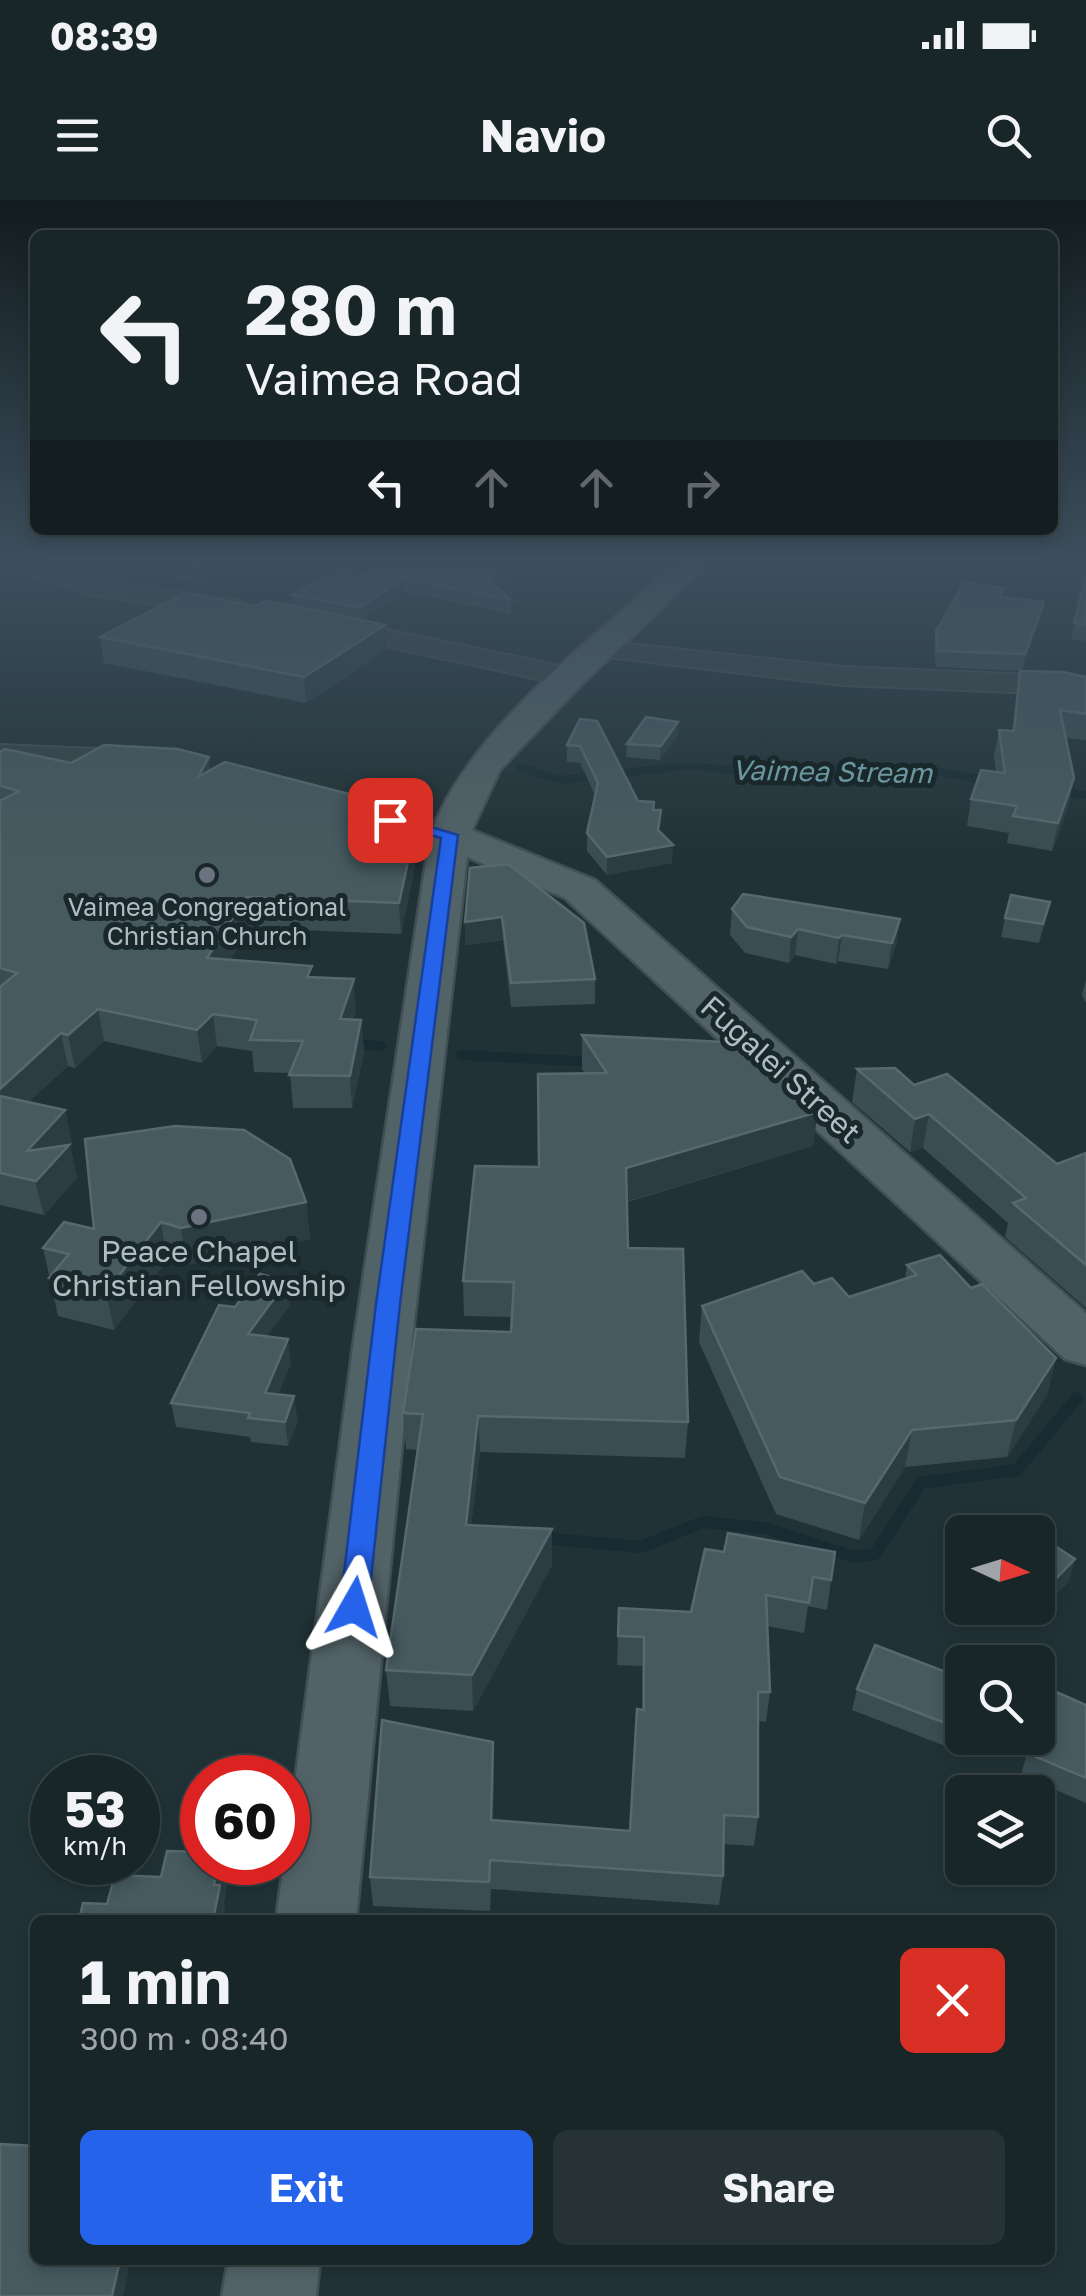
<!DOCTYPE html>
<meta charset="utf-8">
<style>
:root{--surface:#192628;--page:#263234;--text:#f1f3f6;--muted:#9fa5a8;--line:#374345;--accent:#2563eb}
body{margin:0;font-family:"Golos Text",sans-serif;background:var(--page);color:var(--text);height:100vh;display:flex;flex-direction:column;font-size:38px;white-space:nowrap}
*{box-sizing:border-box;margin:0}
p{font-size:32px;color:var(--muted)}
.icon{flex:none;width:55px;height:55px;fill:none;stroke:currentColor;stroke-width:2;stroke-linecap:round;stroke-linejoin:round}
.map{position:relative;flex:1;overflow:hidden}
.drawer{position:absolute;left:30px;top:1715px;width:1025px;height:350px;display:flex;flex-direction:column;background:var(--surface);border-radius:15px;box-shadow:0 5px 15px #0003,0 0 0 2px var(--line)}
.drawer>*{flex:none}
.hud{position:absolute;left:30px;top:30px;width:1028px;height:305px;border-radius:15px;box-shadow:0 5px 15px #0003,0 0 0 2px var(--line);background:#192628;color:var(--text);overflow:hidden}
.needle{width:65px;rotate:94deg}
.controls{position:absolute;left:945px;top:1315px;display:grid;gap:20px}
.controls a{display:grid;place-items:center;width:110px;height:110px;border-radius:15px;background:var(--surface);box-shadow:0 5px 15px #0003,0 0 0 2px var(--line);font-size:50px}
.speed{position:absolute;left:30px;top:1555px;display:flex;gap:20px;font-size:50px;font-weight:700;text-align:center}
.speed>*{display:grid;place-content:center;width:130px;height:130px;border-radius:50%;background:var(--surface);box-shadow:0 5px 15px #0003,0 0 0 2px var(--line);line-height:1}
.speed small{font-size:25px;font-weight:400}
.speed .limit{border:15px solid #d22;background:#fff;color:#111}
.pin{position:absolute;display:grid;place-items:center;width:85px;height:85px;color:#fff;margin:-42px;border-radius:20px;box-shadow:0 5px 15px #0006}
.me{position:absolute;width:110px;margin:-55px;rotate:6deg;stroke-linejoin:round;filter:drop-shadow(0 0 8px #0008)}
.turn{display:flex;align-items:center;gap:35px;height:210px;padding:0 50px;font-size:45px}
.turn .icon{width:130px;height:130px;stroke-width:2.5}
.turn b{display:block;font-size:70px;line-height:85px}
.lanes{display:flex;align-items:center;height:95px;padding:0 50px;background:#0003;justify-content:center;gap:50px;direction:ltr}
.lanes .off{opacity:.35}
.round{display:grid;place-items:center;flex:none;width:105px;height:105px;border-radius:15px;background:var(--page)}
.head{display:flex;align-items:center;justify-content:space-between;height:170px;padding:0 50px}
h1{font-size:60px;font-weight:700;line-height:75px}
.action{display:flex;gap:20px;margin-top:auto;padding:20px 50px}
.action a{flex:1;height:115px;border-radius:15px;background:var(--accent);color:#fff;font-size:40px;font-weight:700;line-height:115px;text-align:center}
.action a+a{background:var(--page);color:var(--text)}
.status{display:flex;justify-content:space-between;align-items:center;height:70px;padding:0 50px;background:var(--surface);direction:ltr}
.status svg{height:28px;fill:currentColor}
header{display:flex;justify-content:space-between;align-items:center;height:130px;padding:0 50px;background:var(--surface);font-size:45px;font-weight:700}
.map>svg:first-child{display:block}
</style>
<div class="status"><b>08:39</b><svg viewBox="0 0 49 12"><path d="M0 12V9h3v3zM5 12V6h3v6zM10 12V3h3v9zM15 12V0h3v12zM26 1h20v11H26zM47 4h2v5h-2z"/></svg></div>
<header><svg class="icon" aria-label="menu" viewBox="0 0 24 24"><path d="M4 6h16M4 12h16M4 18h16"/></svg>Navio<svg class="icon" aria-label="search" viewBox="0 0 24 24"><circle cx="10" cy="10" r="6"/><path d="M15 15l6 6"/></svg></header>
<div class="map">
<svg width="1086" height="2096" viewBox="0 0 1086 2096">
<rect width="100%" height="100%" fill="#213236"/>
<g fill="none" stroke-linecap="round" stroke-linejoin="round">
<g stroke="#162c32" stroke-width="6">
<path d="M519,567L530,570"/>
<path d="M647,570L688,566L737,570"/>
<path d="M822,570L848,567L933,570"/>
</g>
<g stroke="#162c32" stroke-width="8">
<path d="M522,568L562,580L597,576"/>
<path d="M709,568L788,575L841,568"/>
<path d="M884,568L925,569L989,581"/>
<path d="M613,574L670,568"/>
<path d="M1060,592L1086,595"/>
</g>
<g stroke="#162c32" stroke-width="10">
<path d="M352,843L381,846"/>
<path d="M461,855L595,862"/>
</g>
<path stroke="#162c32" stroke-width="12" d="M541,1338L641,1347L703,1322L765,1328L854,1357L875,1354L921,1283L1017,1270L1077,1198"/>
<g stroke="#414e53" stroke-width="4">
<g id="minor">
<path d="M7,363H44L96,380L241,401L254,409L241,417L92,395L11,368Z"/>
<path d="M321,416L570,468L580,471L585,477L580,483L570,486L311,430L307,424Z"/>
<path d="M601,441L842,467L1086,477V495L842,485L591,455L587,449L591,443Z"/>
<path d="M0,545L146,551L157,554L162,561L157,568L146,571L0,563Z"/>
<path d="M356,602L462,628L467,635L462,642L450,645L344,619L339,612L344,605Z"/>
</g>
</g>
<g stroke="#414e53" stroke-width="5">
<g id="major">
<path d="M678,363H710L582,484L500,570L472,630L595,680L1086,1113V1165L1065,1159L565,698L467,657L412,1140L356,1720H276L284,1662H288V1634L354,1140L430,635C469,529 594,437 678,363Z"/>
<path d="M228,2060H320L316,2096H222Z"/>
</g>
</g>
<use href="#minor" fill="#354346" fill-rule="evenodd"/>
<use href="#major" fill="#526367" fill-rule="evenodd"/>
</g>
<g fill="#3a4d52">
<path d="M142,363H279L247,379L220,373L200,383L148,371L147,364Z"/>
<path d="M390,363H595L568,376L525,369L497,387L511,400V414L404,392L363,420L386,450L306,503L104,463L100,437L255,406H294L293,395L365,374Z"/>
<path d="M804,363H867L847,378L807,371V367H803Z"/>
<path d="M1086,375V441L1071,439Z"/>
<path d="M1003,397L1044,402L1041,418L1022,471L936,467L934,446L936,431Z"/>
<path d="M1020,471L1086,477V540L1066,538L1069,605L1052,651L1007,643L1009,633L967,626L971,599L996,572L994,556L999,530L1012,531Z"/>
<path d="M580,519L638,601L654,610L660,632L672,663L607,675L587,651V633L595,595L580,563L567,562V545Z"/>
<path d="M678,535L660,560L626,557L627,544Z"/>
<path d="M0,552L71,563L210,570L420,641L401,734L250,728L230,760L313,777L356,811L353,820H361L364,852L352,908H293L290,873L254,872L252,851L217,846L202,863L104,841L75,868L68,866L28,902L65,910L72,944L70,946L77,978L44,1015L0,1005Z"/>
<path d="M1050,702L1039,743L1001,737L1005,718Z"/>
<path d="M732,709L900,719L896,745L888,769L838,761L836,764L795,755L789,763L745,753L730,735Z"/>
<path d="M465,722L584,723L595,779V804L511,807L503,740L465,745Z"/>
<path d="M1086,779V803L1082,795Z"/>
<path d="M582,835L813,946L627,1002L628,1048L688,1222L685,1258L480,1252L471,1325L552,1329V1365L473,1511L390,1506L386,1470L418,1250L406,1249L403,1213L511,1132L512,1117L464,1116L463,1081L539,967L585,873L582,869Z"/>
<path d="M857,869L914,885L1057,964L1086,953V1108L1005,1037L1008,1023L923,948L910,952L852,902Z"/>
<path d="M306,1002L310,1039L187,1065L167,1060L114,1130L58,1116L43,1048L94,1029Z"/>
<path d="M907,1065L971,1088L1056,1158L1047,1195L1007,1257L905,1267L859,1340L776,1314L699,1142L702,1106L814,1084L849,1097L905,1079Z"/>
<path d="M290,1105L267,1136L291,1163L278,1194L298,1221L288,1246L251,1242L250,1237L176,1227L171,1203L235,1107Z"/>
<path d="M1038,1340L1069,1381L1038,1413L1030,1408H1038Z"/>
<path d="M724,1352H835L827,1410L808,1406L804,1433L767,1426L770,1492L766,1522L758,1521V1617L754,1646L723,1644V1676L719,1705L491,1689L490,1711L373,1706L370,1677L494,1571L493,1620L630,1631L642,1510V1466L617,1465L619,1408L691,1412Z"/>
<path d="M857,1489L962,1523L953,1549L852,1510Z"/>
<path d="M1086,1505V1603L1021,1575L1027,1553Z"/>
</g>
<g fill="#2b3d42">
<path d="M209,363H219L220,373L200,383L198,367Z"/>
<path d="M248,363H279L247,379L245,364Z"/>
<path d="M513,363H525V369L488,392V378Z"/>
<path d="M568,363H595L568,376Z"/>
<path d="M850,363H867L847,378Z"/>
<path d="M403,378L404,392L361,422L360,408Z"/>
<path d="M1044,402L1041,418L1022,471L1025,454Z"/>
<path d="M385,425L386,450L306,503L304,477Z"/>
<path d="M678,522V535L660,560L661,546Z"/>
<path d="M209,557L212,586L198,577Z"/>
<path d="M1074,578L1069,605L1052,651L1058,623Z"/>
<path d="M661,610L657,648L673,645L672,663L607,675V657L658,630Z"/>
<path d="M419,612L420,641L401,734L399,703Z"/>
<path d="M246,697L250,728L211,789L207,758Z"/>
<path d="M502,717L503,740L465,745V722Z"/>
<path d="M900,719L896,745L888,769L892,743Z"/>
<path d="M798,729L795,755L789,763L791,737Z"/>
<path d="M842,735L838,761L836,764L839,738Z"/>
<path d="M354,779L356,811L343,851L340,819Z"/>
<path d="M98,809L104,841L75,868L68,835Z"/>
<path d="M213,814L217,846L202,863L197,830Z"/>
<path d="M361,820L364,852L352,908L350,876Z"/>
<path d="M61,833L68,866L1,928L0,889Z"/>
<path d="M65,910L72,944L70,946L77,978L44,1015L27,951Z"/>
<path d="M818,912L813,946L624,1002L626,968Z"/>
<path d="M929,914L923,948L910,952L915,919Z"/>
<path d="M306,1002L310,1039L187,1065L181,1028Z"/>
<path d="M161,1022L167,1060L114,1130L106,1092Z"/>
<path d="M287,1081L290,1105L251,1158L248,1134Z"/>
<path d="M288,1139L291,1163L269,1217L265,1193Z"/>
<path d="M1056,1158L1047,1195L1007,1257L1016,1220Z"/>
<path d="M294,1196L298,1221L288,1246L285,1222Z"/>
<path d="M478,1216L480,1252L467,1361L466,1325Z"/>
<path d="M912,1230L905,1267L859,1340L865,1303Z"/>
<path d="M552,1329V1365L473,1511L472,1475Z"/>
<path d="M1075,1359L1069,1381L1038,1413L1044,1391Z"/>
<path d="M962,1517V1523L953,1549L958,1528Z"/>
<path d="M493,1542L494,1571L492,1648L491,1620Z"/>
<path d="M219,1662H223L228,1683L224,1703L226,1716V1720H213L214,1685Z"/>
<path d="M120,2060H128V2075L123,2096H112Z"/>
</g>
<g fill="#465a5f" stroke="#57696e" stroke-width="2.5">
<path d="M177,363H209L198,367Z"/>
<path d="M390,363H513L488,378L511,400L403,378L360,408L293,395L338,369L365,374Z"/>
<path d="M1086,375V425L1074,423Z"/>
<path d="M964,383L1004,388L1000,397L1044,402L1025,454L938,451L936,431Z"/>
<path d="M185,393L255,406L265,401L286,404L385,425L304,477L100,437Z"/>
<path d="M1020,471L1063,472L1086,477V514L1060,510L1074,578L1058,623L1013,616L1017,606L971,599L981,570L1005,573L999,530L1014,531Z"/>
<path d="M646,517L678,522L661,546L627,544Z"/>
<path d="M580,519L597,521L638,601L654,602L653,610H661L658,630L673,645L607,657L587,633L598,583L580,546L567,545Z"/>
<path d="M104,545L178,549L209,557L198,577L225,562L419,612L399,703L246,697L207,758L312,766L307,777L354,779L340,819L361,820L350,876L289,875L303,841L250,840L257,820L213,814L197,830L98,809L68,835L61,833L0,889V787L17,773L0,768V601L19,591L0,586V552L5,549L71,563Z"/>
<path d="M508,664L584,723L595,779L511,783L502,717L465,722L470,668Z"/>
<path d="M743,694L900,719L892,743L842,735L839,738L798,729L791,737L747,727L732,709Z"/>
<path d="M1011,695L1050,702L1043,724L1005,718Z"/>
<path d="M582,835L745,843L818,912L626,968L628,1048L683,1049L688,1222L478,1216L466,1325L552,1329L472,1475L386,1470L423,1214L403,1213L416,1129L511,1132L514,1082L463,1081L475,966L539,967L538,874L607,873Z"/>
<path d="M895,868L914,885L947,874L1057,964L1086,953V1065L1013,1003L1026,998L929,914L915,919L857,869Z"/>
<path d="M0,896L65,910L27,951L69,945L36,981L0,973Z"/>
<path d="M175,926L244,930L290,959L306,1002L181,1028L161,1022L106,1092L49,1078L69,1054L43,1048L64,1022L94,1029L85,939Z"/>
<path d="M940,1055L971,1088L982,1084L1056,1158L1016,1220L912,1230L865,1303L780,1277L702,1106L802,1071L814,1084L832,1078L849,1097L917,1075L907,1065Z"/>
<path d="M260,1074L287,1081L248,1134L288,1139L265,1193L294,1196L285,1222L248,1218L250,1213L171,1203L219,1105L235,1107Z"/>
<path d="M728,1333L835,1352L831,1380L813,1377L809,1403L766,1395L770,1492H758V1617L724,1615L723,1676L490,1660L489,1682L370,1677L382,1520L493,1542L491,1620L630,1631L637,1509L644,1510V1437L618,1436L619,1408L691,1412L705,1349L724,1352Z"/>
<path d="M1041,1337L1075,1359L1044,1391L1038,1387V1340Z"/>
<path d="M875,1445L962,1478V1517L958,1528L857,1489Z"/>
<path d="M1052,1490L1086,1505V1578L1027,1553L1033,1538H1038V1527Z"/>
<path d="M167,1651L202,1652V1662H219L214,1685H220L213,1720H79L83,1703L107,1704L115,1675L161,1677Z"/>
<path d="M0,1944L35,1946V2060H120L112,2096H0Z"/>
</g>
<linearGradient id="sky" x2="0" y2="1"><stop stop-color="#121c1e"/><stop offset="0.55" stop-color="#3d4f5d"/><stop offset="1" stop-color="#3d4f5d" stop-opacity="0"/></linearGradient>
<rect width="1086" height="656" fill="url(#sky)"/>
<path fill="#2563eb" stroke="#184099" stroke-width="2.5" d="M390,615L458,635L400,1104L368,1407L364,1415L354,1418L344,1415L340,1407L376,1104L441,638L384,623V617Z"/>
<g fill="#6b7280" stroke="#1a272b" stroke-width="4">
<circle cx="207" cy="675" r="10"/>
<circle cx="199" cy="1017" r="10"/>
</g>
<g text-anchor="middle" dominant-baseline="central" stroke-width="10" stroke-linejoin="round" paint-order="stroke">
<g font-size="25" fill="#afbec3" stroke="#1a272b">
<text x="207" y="706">Vaimea Congregational<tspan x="207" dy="29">Christian Church</tspan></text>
</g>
<g font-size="28" font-style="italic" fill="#6a96a0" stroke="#1a272b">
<text transform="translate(832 571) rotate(1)">Vaimea Stream</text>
</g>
<g font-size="30" fill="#afbec3" stroke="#1a272b">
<text transform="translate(781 869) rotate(42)">Fugalei Street</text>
</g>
<g font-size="30" fill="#afbec3" stroke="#1a272b">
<text x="199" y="1051">Peace Chapel<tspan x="199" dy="34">Christian Fellowship</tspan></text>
</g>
</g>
</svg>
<div class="controls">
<a><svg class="needle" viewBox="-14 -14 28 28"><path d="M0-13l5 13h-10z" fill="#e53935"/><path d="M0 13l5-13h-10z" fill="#9fa5a8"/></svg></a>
<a><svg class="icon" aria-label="search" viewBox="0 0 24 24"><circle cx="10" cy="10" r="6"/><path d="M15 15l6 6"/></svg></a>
<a><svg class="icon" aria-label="layers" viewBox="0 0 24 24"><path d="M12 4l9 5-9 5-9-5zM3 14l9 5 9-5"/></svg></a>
</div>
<div class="speed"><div>53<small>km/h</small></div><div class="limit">60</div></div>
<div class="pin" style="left:390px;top:620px;background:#d93025"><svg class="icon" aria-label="arrive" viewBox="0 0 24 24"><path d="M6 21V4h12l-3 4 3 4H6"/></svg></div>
<svg class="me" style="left:354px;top:1407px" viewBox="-20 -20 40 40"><path d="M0-17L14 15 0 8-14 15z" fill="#2563eb" stroke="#fff" stroke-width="4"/></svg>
<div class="hud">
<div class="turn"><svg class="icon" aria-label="left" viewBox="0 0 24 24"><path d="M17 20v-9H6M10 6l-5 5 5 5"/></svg><div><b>280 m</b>Vaimea Road</div></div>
<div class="lanes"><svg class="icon" aria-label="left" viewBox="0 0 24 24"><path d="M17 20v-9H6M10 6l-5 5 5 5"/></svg><svg class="icon off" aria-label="ahead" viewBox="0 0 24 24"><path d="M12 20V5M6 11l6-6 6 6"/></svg><svg class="icon off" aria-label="ahead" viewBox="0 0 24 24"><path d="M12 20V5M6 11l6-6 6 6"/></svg><svg class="icon off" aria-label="right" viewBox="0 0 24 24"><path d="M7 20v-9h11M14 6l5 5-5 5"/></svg></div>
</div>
<section class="drawer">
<div class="head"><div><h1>1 min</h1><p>300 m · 08:40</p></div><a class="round" style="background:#d93025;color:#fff"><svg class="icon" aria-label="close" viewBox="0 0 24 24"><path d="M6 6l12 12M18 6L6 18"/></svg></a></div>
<div class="action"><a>Exit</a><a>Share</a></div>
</section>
</div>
